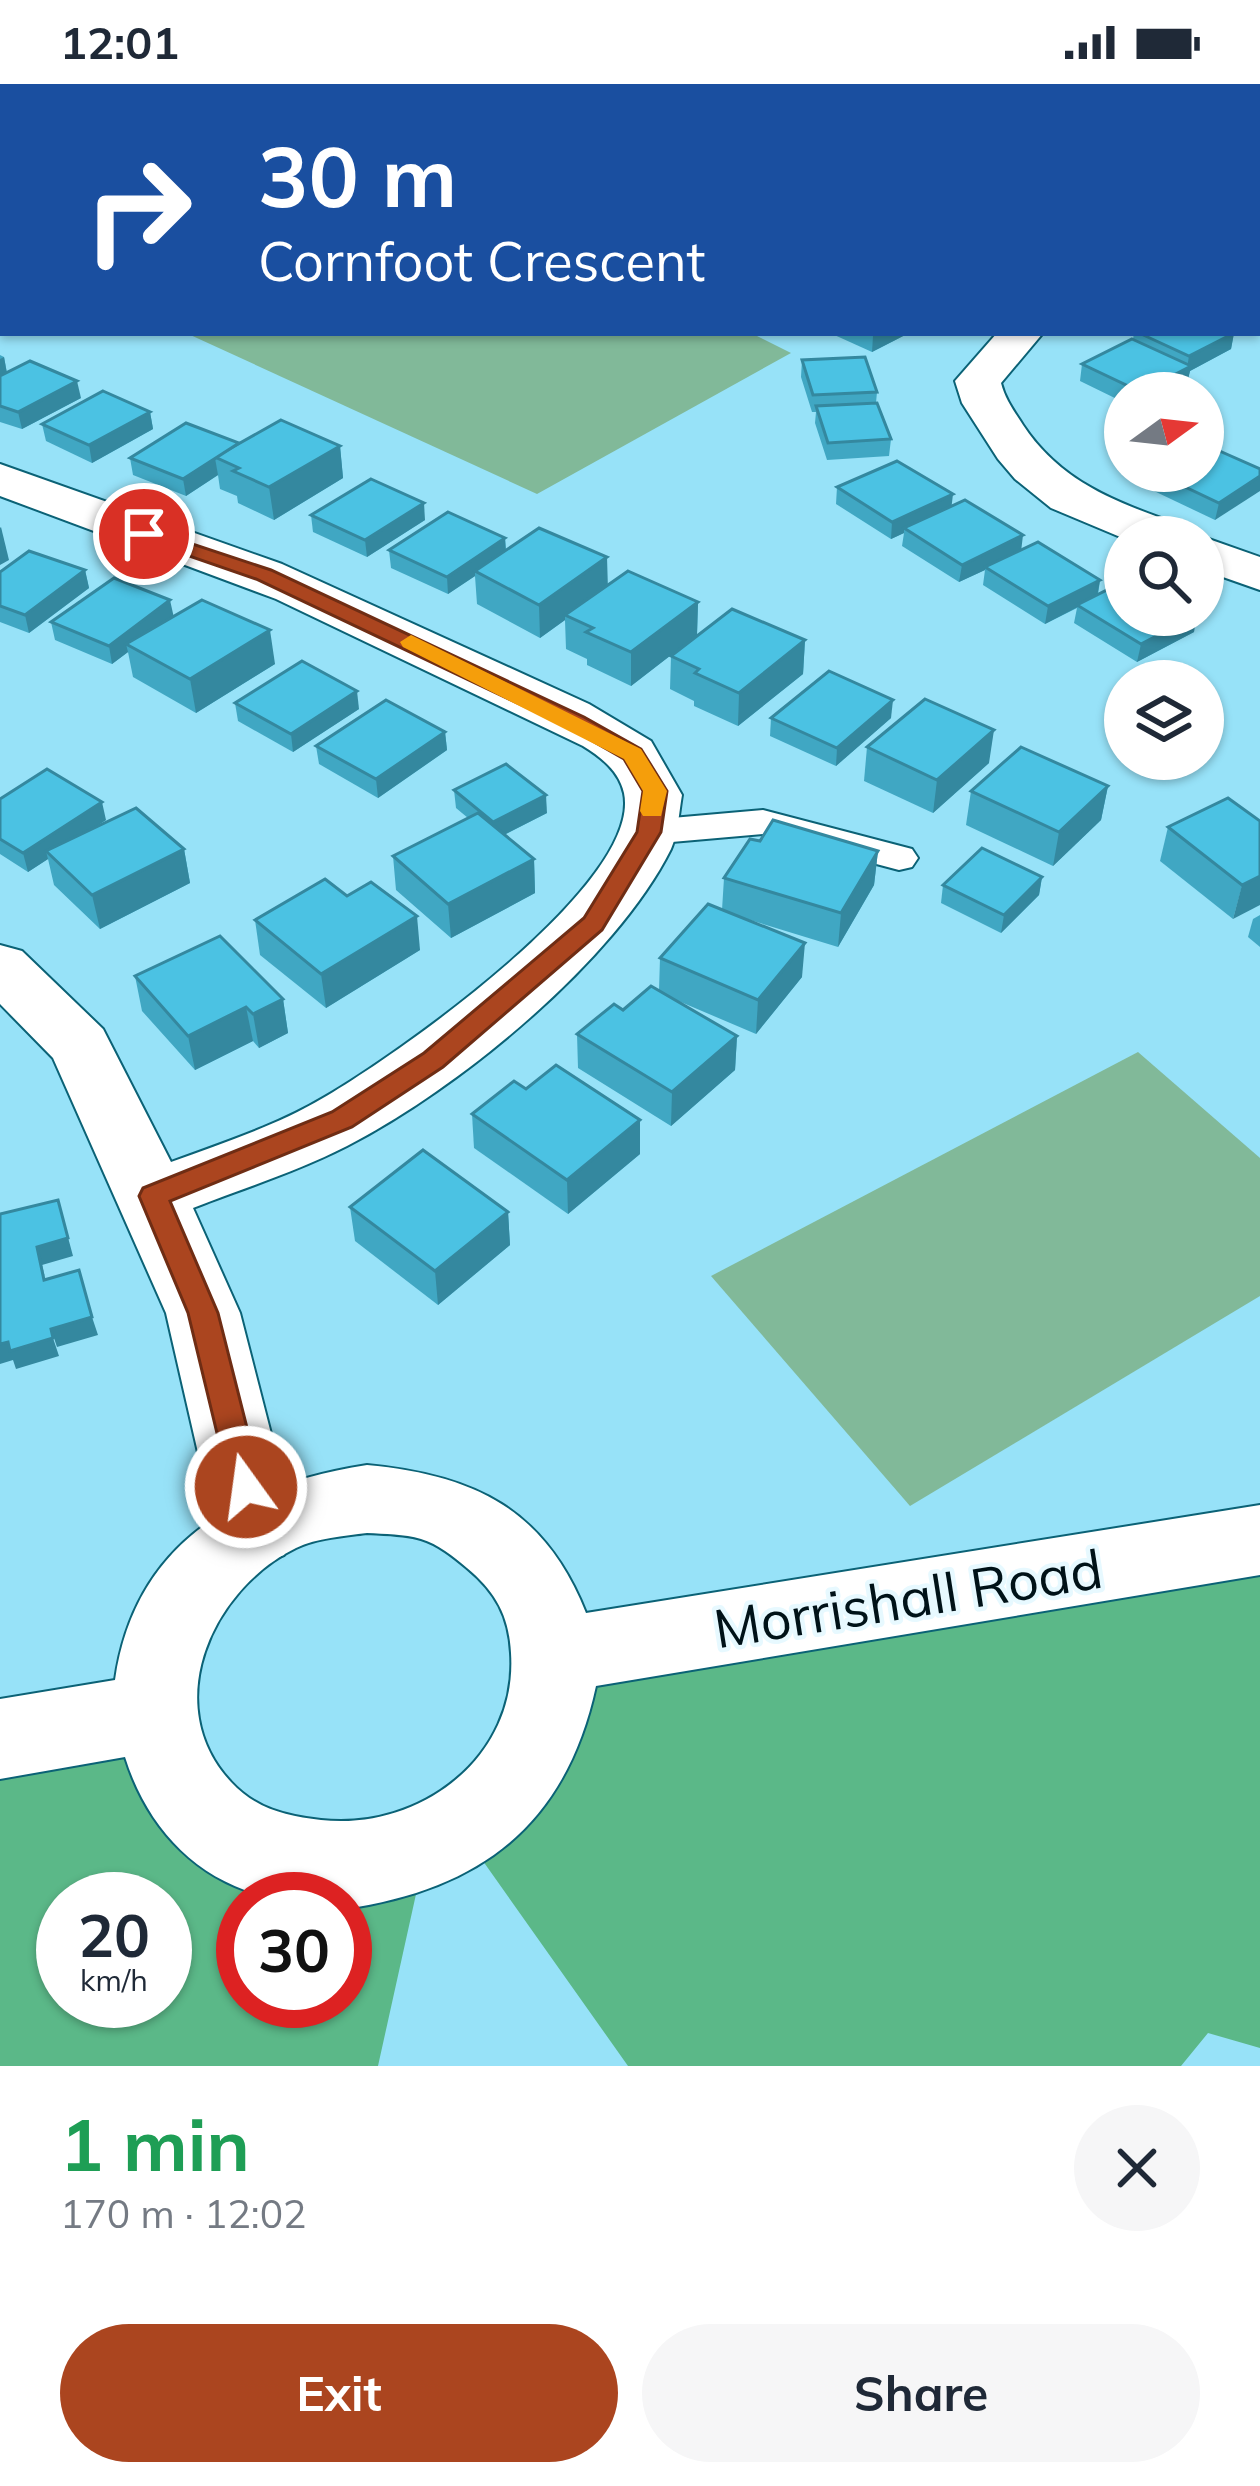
<!DOCTYPE html>
<meta charset="utf-8">
<style>
:root{--surface:#fff;--page:#f6f6f7;--text:#1f2937;--muted:#747a83;--accent:#ab451f}
body{margin:0;font-family:Mulish,sans-serif;background:var(--page);color:var(--text);height:100vh;display:flex;flex-direction:column;font-size:45px;white-space:nowrap}
*{box-sizing:border-box;margin:0}
p{font-size:39px;color:var(--muted)}
.icon{flex:none;width:66px;height:66px;fill:none;stroke:currentColor;stroke-width:2;stroke-linecap:round;stroke-linejoin:round}
.map{position:relative;height:1982px;overflow:hidden}
.sheet{display:flex;flex-direction:column;background:var(--surface);flex:1}
.sheet>*{flex:none}
.guide{position:absolute;left:0px;top:0px;width:1260px;height:252px;box-shadow:0 3px 9px #0004;background:#1a4fa0;color:#fff;overflow:hidden}
.needle{width:78px;rotate:75deg}
.buttons{position:absolute;left:1104px;top:288px;display:grid;gap:24px}
.buttons a{display:grid;place-items:center;width:120px;height:120px;border-radius:50%;background:var(--surface);box-shadow:0 3px 9px #0004;font-size:60px}
.speed{position:absolute;left:36px;top:1788px;display:flex;gap:24px;font-size:60px;font-weight:700;text-align:center}
.speed>*{display:grid;place-content:center;width:156px;height:156px;border-radius:50%;background:var(--surface);box-shadow:0 3px 9px #0004;line-height:1}
.speed small{font-size:30px;font-weight:400}
.speed .limit{border:18px solid #d22;background:#fff;color:#111}
.pin{position:absolute;display:grid;place-items:center;width:102px;height:102px;color:#fff;margin:-51px;border:6px solid #fff;border-radius:50%;box-shadow:0 3px 12px #0007}
.me{position:absolute;width:132px;margin:-66px;rotate:346deg;stroke-linejoin:round;filter:drop-shadow(0 0 9px #0008)}
.turn{display:flex;align-items:center;gap:42px;height:252px;padding:0 60px;font-size:54px}
.turn .icon{width:156px;height:156px;stroke-width:2.5}
.turn b{display:block;font-size:84px;line-height:102px}
.round{display:grid;place-items:center;flex:none;width:126px;height:126px;border-radius:63px;background:var(--page)}
.summary{display:flex;align-items:center;justify-content:space-between;height:204px;padding:0 60px}
h1{font-size:72px;font-weight:700;line-height:90px;color:#1e9e55}
.button{display:flex;gap:24px;margin-top:auto;padding:24px 60px}
.button a{flex:1;height:138px;border-radius:72px;background:var(--accent);color:#fff;font-size:48px;font-weight:700;line-height:138px;text-align:center}
.button a+a{background:var(--page);color:var(--text)}
.status{display:flex;justify-content:space-between;align-items:center;height:84px;padding:0 60px;background:var(--surface);direction:ltr}
.status svg{height:33px;fill:currentColor}
.map>svg:first-child{display:block}
</style>
<div class="status"><b>12:01</b><svg viewBox="0 0 49 12"><path d="M0 12V9h3v3zM5 12V6h3v6zM10 12V3h3v9zM15 12V0h3v12zM26 1h20v11H26zM47 4h2v5h-2z"/></svg></div>
<div class="map">
<svg width="1260" height="1982" viewBox="0 0 1260 1982">
<rect width="100%" height="100%" fill="#97e2f8"/>
<g fill="#81b999">
<path d="M257,0H1009L1010,3H251Z"/>
<path d="M186,249H751L791,269L537,410Z"/>
<path d="M1138,968L1260,1074V1212L910,1422L711,1192Z"/>
</g>
<g fill="#5bb888" fill-rule="evenodd">
<path d="M1260,1456V1964L1208,1949L1181,1982H628L461,1746L557,1591Z"/>
<path d="M154,1629L201,1730L426,1765L378,1982H0V1655ZM63,1815H165V1917H63ZM243,1815H345V1917H243Z"/>
</g>
<g fill="none" stroke-linecap="round" stroke-linejoin="round">
<g stroke="#0b6276" stroke-width="4">
<path id="lane" d="M763,726L912,765L918,774L912,783L899,786L763,750L649,760L636,756L630,748L636,740L649,736Z"/>
</g>
<g stroke="#0b6276" stroke-width="4">
<g id="street">
<path d="M1260,104V128L1257,129V105Z"/>
<path d="M997,249H1043L1001,299C1005,315 1014,327 1023,341C1062,400 1119,419 1183,442L1190,453L1125,455L1051,424L1015,395L998,375L962,319L955,297Z"/>
<path d="M0,380L282,480L589,620L651,657L682,711C679,728 678,749 671,765C615,877 458,1005 347,1062C298,1087 245,1104 193,1124L240,1229L296,1447L284,1471L256,1481L228,1471L216,1447L166,1229L53,974L0,920V861L22,867L103,945L171,1078C222,1059 276,1042 323,1014C394,973 643,800 624,709C619,687 601,673 583,662L276,515L0,412Z"/>
<path d="M1202,453H1203L1260,473V506L1203,486Z"/>
</g>
</g>
<g stroke="#0b6276" stroke-width="4">
<path id="secondary" d="M367,1381C474,1391 545,1425 586,1529L1260,1421V1491L596,1602C566,1740 482,1805 345,1825V1815C324,1815 299,1818 278,1815C200,1801 148,1746 125,1673L0,1695V1615L115,1596C135,1457 240,1401 367,1381ZM367,1449C385,1450 404,1450 421,1455C438,1460 454,1473 467,1484C496,1508 509,1532 511,1569C518,1673 420,1747 321,1736C286,1732 256,1725 231,1698C159,1621 212,1505 296,1464C317,1454 344,1452 367,1449Z"/>
</g>
<use href="#lane" fill="#fff" fill-rule="evenodd"/>
<use href="#street" fill="#fff" fill-rule="evenodd"/>
<use href="#secondary" fill="#fff" fill-rule="evenodd"/>
</g>
<g fill="#40a7c3">
<path d="M830,249H909L872,268Z"/>
<path d="M1134,249H1234L1231,265L1190,287L1187,299L1168,309H1125V319L1080,297L1082,280L1133,255Z"/>
<path d="M0,271L4,273L7,289L81,314L22,345L0,338Z"/>
<path d="M802,276L877,308L876,319L891,355L889,372L827,376L815,339L816,328H812L801,293Z"/>
<path d="M150,328L153,345L92,379L46,357L42,340Z"/>
<path d="M239,359L340,362L343,394L274,436L238,419L237,412L220,405L218,391L186,412L133,391L130,374Z"/>
<path d="M1260,385L1215,436L1154,407L1158,390Z"/>
<path d="M837,403L951,423L1021,466L1100,496L1098,511L1194,548L1137,578L1074,539L1077,524L1045,540L983,501L985,486L959,498L902,462L904,449L891,455L836,420Z"/>
<path d="M311,431L425,436L367,473L313,448Z"/>
<path d="M505,454L506,466L607,473V501L698,518L697,551L631,602L587,581V575L566,565L565,536L540,554L477,520L475,492L448,510L391,484L389,466Z"/>
<path d="M85,486L89,504L29,549L0,538V488Z"/>
<path d="M173,532L275,580L196,629L133,593L128,568L112,580L55,556L51,538Z"/>
<path d="M805,556L803,590L738,642L694,622V617L670,605L671,572Z"/>
<path d="M235,619L359,625L293,668L238,637Z"/>
<path d="M771,634H891L836,682L770,652Z"/>
<path d="M445,648L447,666L378,714L319,680L316,662Z"/>
<path d="M867,663L989,679L933,729L864,697Z"/>
<path d="M1108,702L1101,736L1053,782L966,741L971,707Z"/>
<path d="M454,706L547,729L504,751L534,775L535,809L451,854L396,806L393,772L468,734L456,724Z"/>
<path d="M0,715L106,736L95,743L184,765L190,799L100,845L54,801L48,775L28,788L0,770Z"/>
<path d="M1260,737L1233,835L1160,777L1168,743Z"/>
<path d="M760,757L878,767L874,801L838,863L737,832L802,893L756,950L669,913L737,952L735,986L671,1042L578,984L577,950L659,907L660,874L722,826L724,794Z"/>
<path d="M1042,793L1039,811L1001,849L941,819L943,801Z"/>
<path d="M347,812L420,866L326,924L260,871L255,836Z"/>
<path d="M1260,831V863L1248,853L1253,835Z"/>
<path d="M135,892L283,915L288,949L259,964L253,957L195,986L142,927Z"/>
<path d="M526,1005L640,1036V1070L568,1130L474,1064L472,1030Z"/>
<path d="M350,1123L508,1128L510,1161L438,1221L355,1157Z"/>
</g>
<g fill="#34889f">
<path d="M3,23V40L0,41V24Z"/>
<path d="M1260,196V223L1257,225V197Z"/>
<path d="M879,249H909L872,268L873,252Z"/>
<path d="M1234,249L1231,265L1190,287L1187,299L1168,309H1141L1187,284L1189,272Z"/>
<path d="M4,273L7,290L0,293V275Z"/>
<path d="M77,297L81,314L22,345L18,328Z"/>
<path d="M150,328L153,345L92,379L89,361Z"/>
<path d="M340,362L343,394L274,436L269,403Z"/>
<path d="M215,374L218,391L186,412L183,395Z"/>
<path d="M1260,392V407L1215,436L1219,419Z"/>
<path d="M953,410L951,427L904,444V449L891,455L892,438Z"/>
<path d="M424,419L425,436L367,473L365,456Z"/>
<path d="M1,443L9,476L0,481V444Z"/>
<path d="M1023,451L1021,468L985,483V486L959,498L962,481Z"/>
<path d="M505,454L506,471L475,487V492L448,510L447,493Z"/>
<path d="M607,473L608,506L565,531V536L540,554L539,521Z"/>
<path d="M85,486L89,504L29,549L25,531Z"/>
<path d="M1100,496L1097,513L1045,540L1048,522Z"/>
<path d="M170,516L174,534L126,560L128,568L112,580L109,562Z"/>
<path d="M698,518L697,551L631,602V568Z"/>
<path d="M1197,531L1194,548L1137,578L1141,560Z"/>
<path d="M270,546L275,580L196,629L190,595Z"/>
<path d="M805,556L803,590L738,642L739,609Z"/>
<path d="M357,607L359,625L293,668L291,650Z"/>
<path d="M893,616L891,634L836,682L837,664Z"/>
<path d="M994,646L989,679L933,729L937,696Z"/>
<path d="M445,648L447,666L378,714L376,695Z"/>
<path d="M1108,702L1101,736L1053,782L1059,748Z"/>
<path d="M546,711L547,729L494,756L493,738Z"/>
<path d="M102,718L106,736L51,772L46,767L48,775L28,788L23,769Z"/>
<path d="M184,765L190,799L100,845L92,811Z"/>
<path d="M878,767L874,801L838,863L841,829Z"/>
<path d="M534,775L535,809L451,854L448,820Z"/>
<path d="M1260,792V821L1233,835L1242,801Z"/>
<path d="M1042,793L1039,811L1001,849L1004,831Z"/>
<path d="M417,832L420,866L326,924L321,890Z"/>
<path d="M805,859L802,893L756,950L758,916Z"/>
<path d="M283,915L288,949L259,964L253,930Z"/>
<path d="M246,923L253,957L195,986L188,952Z"/>
<path d="M737,952L735,986L671,1042L672,1008Z"/>
<path d="M640,1036V1070L568,1130L567,1096Z"/>
<path d="M58,1116L73,1172L42,1181L50,1214L37,1163Z"/>
<path d="M508,1128L510,1161L438,1221L435,1187Z"/>
<path d="M92,1233L98,1251L57,1263L51,1245Z"/>
<path d="M53,1254L59,1272L16,1285L13,1276L0,1280V1260Z"/>
</g>
<g fill="#4bc2e3" stroke="#34889f" stroke-width="3">
<path d="M1219,0H1260V22L1257,24V3H1214Z"/>
<path d="M1257,162L1260,163V196L1257,197Z"/>
<path d="M1139,249H1234L1189,272Z"/>
<path d="M1132,255L1191,282L1141,308L1082,280Z"/>
<path d="M865,273L877,308L813,311L802,276Z"/>
<path d="M30,277L77,297L18,328L0,322V292Z"/>
<path d="M103,307L150,328L89,361L42,340Z"/>
<path d="M877,319L891,355L828,359L816,322Z"/>
<path d="M281,336L340,362L269,403L233,387L239,384L215,373Z"/>
<path d="M186,339L239,359L183,395L130,374Z"/>
<path d="M1206,361L1260,385V392L1219,419L1158,390L1163,387H1203V362Z"/>
<path d="M897,377L953,410L892,438L837,403Z"/>
<path d="M371,395L424,419L365,456L311,431Z"/>
<path d="M965,416L1023,451L962,481L904,444Z"/>
<path d="M448,428L505,454L447,493L389,466Z"/>
<path d="M539,444L607,473L539,521L475,487Z"/>
<path d="M1038,458L1100,496L1048,522L985,483Z"/>
<path d="M29,467L85,486L25,531L0,522V488Z"/>
<path d="M628,487L698,518L631,568L586,548L593,544L565,531Z"/>
<path d="M114,494L170,516L109,562L51,538Z"/>
<path d="M1125,497V531H1196L1141,560L1077,521Z"/>
<path d="M202,516L270,546L190,595L126,560Z"/>
<path d="M732,525L805,556L739,609L695,589L699,585L671,572Z"/>
<path d="M302,577L357,607L291,650L235,619Z"/>
<path d="M829,587L893,616L837,664L771,634Z"/>
<path d="M925,615L994,646L937,696L867,663Z"/>
<path d="M386,616L445,648L376,695L316,662Z"/>
<path d="M1021,663L1108,702L1059,748L971,707Z"/>
<path d="M506,680L546,711L493,738L454,706Z"/>
<path d="M47,685L102,718L23,769L0,755V715Z"/>
<path d="M1228,714L1260,737V792L1242,801L1168,743Z"/>
<path d="M136,724L184,765L92,811L46,767Z"/>
<path d="M478,729L534,775L448,820L393,772Z"/>
<path d="M773,736L878,767L841,829L724,794L750,755L760,757Z"/>
<path d="M982,764L1042,793L1004,831L943,801Z"/>
<path d="M325,795L347,812L371,798L417,832L321,890L255,836Z"/>
<path d="M708,820L805,859L758,916L660,874Z"/>
<path d="M220,852L283,915L253,930L246,923L188,952L135,892Z"/>
<path d="M651,902L737,952L672,1008L577,950L614,920L623,926Z"/>
<path d="M556,981L640,1036L567,1096L472,1030L514,997L526,1005Z"/>
<path d="M423,1066L508,1128L435,1187L350,1123Z"/>
<path d="M58,1116L68,1154L37,1163L44,1196L79,1186L92,1233L51,1245L53,1254L10,1267L8,1258L0,1260V1130Z"/>
</g>
<path fill="#ab451f" stroke="#6f2d14" stroke-width="3" d="M144,444L271,486L584,633L641,665L667,707L661,748L602,846L443,983L352,1043L170,1117L218,1229L262,1403L257,1413L246,1417L234,1413L230,1403L188,1229L139,1112L143,1104L332,1028L424,969L584,834L637,748L643,707L624,675L568,643L256,495L137,454V446Z"/>
<path fill="#f59e0b" d="M411,551L641,665L667,707L661,732H643L640,727L643,707L624,675L403,563L400,558Z"/>
<g text-anchor="middle" dominant-baseline="central" stroke-width="9" stroke-linejoin="round" paint-order="stroke">
<g font-size="54" fill="#001218" stroke="#e7f9ff">
<text transform="translate(908 1514) rotate(-9)">Morrishall Road</text>
</g>
</g>
</svg>
<div class="buttons">
<a><svg class="needle" viewBox="-14 -14 28 28"><path d="M0-13l5 13h-10z" fill="#e53935"/><path d="M0 13l5-13h-10z" fill="#747a83"/></svg></a>
<a><svg class="icon" aria-label="search" viewBox="0 0 24 24"><circle cx="10" cy="10" r="6"/><path d="M15 15l6 6"/></svg></a>
<a><svg class="icon" aria-label="layers" viewBox="0 0 24 24"><path d="M12 4l9 5-9 5-9-5zM3 14l9 5 9-5"/></svg></a>
</div>
<div class="speed"><div>20<small>km/h</small></div><div class="limit">30</div></div>
<div class="pin" style="left:144px;top:450px;background:#d93025"><svg class="icon" aria-label="arrive" viewBox="0 0 24 24"><path d="M6 21V4h12l-3 4 3 4H6"/></svg></div>
<svg class="me" style="left:246px;top:1403px" viewBox="-20 -20 40 40"><circle r="17" fill="#ab451f" stroke="#fff" stroke-width="3"/><path d="M0-11L8 9 0 5-8 9z" fill="#fff"/></svg>
<div class="guide">
<div class="turn"><svg class="icon" aria-label="right" viewBox="0 0 24 24"><path d="M7 20v-9h11M14 6l5 5-5 5"/></svg><div><b>30 m</b>Cornfoot Crescent</div></div>
</div>
</div>
<section class="sheet">
<div class="summary"><div><h1>1 min</h1><p>170 m · 12:02</p></div><a class="round"><svg class="icon" aria-label="close" viewBox="0 0 24 24"><path d="M6 6l12 12M18 6L6 18"/></svg></a></div>
<div class="button"><a>Exit</a><a>Share</a></div>
</section>
